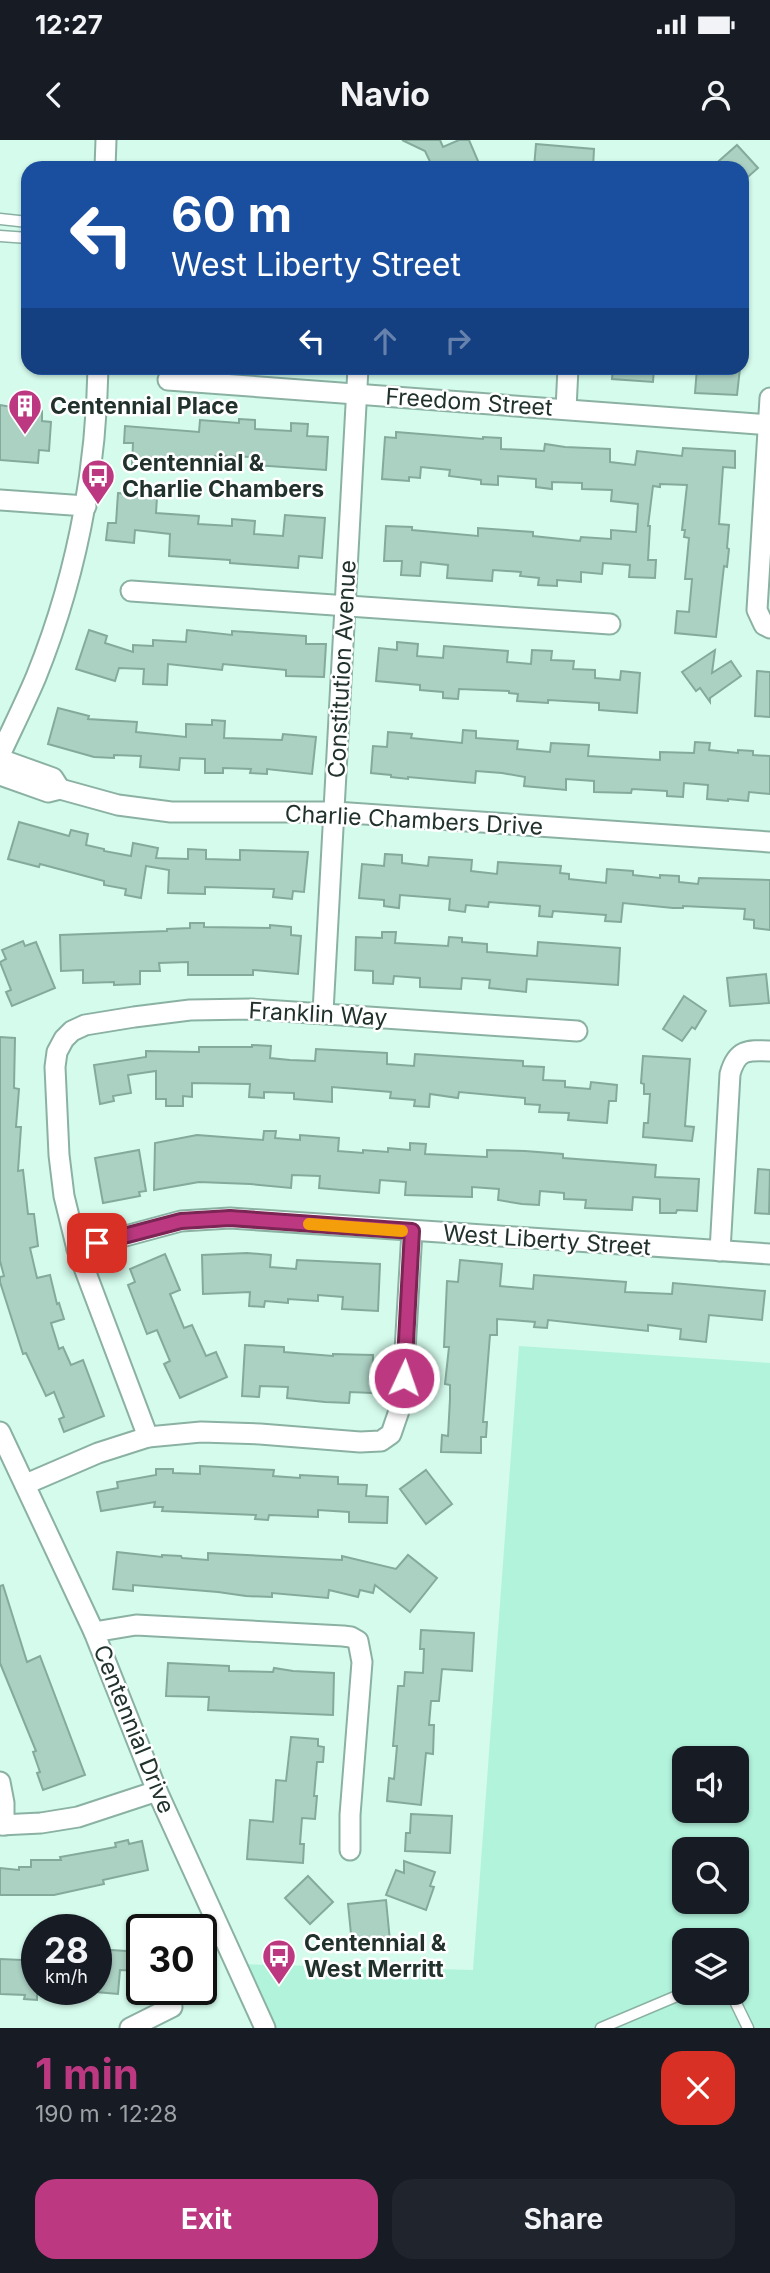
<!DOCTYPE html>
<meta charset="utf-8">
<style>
:root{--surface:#171b24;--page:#20242c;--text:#f1f3f6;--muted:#9ea1a6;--accent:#bc3981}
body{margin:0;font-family:Inter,sans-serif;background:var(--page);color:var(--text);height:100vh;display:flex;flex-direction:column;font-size:26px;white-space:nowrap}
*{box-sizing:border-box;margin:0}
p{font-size:23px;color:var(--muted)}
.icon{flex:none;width:38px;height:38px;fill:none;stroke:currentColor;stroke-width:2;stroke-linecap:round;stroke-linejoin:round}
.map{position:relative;height:1888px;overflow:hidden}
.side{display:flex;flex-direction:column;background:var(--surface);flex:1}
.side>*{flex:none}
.top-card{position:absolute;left:21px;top:21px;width:728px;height:214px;border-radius:21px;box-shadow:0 2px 5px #0004;background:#1a4fa0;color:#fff;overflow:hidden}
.buttons{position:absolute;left:672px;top:1606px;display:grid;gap:14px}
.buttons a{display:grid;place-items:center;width:77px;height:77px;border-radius:14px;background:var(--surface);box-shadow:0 2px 5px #0004;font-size:35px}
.speed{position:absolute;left:21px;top:1774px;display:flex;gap:14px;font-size:35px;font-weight:700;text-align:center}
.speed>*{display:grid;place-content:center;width:91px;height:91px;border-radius:50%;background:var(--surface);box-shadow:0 2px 5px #0004;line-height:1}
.speed small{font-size:18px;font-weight:400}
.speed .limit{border:4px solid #111;border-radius:10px;background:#fff;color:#111}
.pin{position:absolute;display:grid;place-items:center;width:60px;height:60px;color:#fff;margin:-30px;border-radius:14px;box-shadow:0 4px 10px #0006}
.me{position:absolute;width:77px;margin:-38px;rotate:3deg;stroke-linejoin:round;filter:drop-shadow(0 0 5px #0008)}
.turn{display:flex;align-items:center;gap:24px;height:147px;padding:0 35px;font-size:32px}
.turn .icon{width:91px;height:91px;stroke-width:2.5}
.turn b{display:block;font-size:49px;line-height:60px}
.lanes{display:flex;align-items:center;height:66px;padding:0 35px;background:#0003;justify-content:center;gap:35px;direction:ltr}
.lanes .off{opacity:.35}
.round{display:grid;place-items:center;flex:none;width:74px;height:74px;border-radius:21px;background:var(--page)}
.overview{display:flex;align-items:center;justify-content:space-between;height:119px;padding:0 35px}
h1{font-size:42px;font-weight:700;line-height:52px;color:var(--accent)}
.primary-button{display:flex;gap:14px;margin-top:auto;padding:14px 35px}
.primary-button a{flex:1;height:80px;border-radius:21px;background:var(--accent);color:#fff;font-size:28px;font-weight:700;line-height:80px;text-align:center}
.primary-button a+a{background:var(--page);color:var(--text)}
.status{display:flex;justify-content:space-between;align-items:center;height:49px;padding:0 35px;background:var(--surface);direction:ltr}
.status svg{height:19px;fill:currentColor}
header{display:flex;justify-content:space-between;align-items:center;height:91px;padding:0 35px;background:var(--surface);font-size:32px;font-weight:700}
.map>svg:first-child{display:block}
</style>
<div class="status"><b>12:27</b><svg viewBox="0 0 49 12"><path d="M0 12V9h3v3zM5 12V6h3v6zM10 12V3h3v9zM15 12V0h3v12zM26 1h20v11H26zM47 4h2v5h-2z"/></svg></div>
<header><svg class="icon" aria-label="back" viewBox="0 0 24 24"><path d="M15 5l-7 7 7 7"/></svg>Navio<svg class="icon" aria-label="person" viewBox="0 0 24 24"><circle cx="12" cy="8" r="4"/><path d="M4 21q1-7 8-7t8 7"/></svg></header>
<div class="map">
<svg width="770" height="1888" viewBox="0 0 770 1888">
<rect width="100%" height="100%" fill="#d4fbec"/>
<path fill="#b2f3dc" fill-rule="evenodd" d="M519,1206L770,1223V1888H265L237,1824L473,1830ZM684,1619H737V1671H684ZM684,1710H737V1762H684ZM684,1801H737V1853H684Z"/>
<g fill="#abd1c3" stroke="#84aa9c" stroke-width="2">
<path d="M402,0H440L443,7L459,0H469L481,28H433L425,11Z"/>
<path d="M536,4L594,9L593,28H534Z"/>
<path d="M737,5L758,28L742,42V28H711Z"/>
<path d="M613,228H654L653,242L612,239Z"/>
<path d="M697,228H740L737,255L695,253Z"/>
<path d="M28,262L42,271V281L51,282L49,311L39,310L38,323L0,320V265L29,270Z"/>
<path d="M239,279L255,280V289L291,291V283L308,284L307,296L328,297L326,330L254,325L255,317L215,316L214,326L154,321L153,325L132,324L133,303H124L125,286L199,292L200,280L239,283Z"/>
<path d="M396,292L483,299V297L501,298V309L544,311L545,304L565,307L610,309V322L635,325L637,311L682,316L683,308L735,311V328L723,327L719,384L729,385L727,408L729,409L727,427L724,426L716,497L675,493L677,471L689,472L692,439H685L689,398L684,397L685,390H682L687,345L660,344V347L653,346L648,386H650L648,420H656L655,438L629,437L630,425L603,423L602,434L581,432V442L557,440V446L538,445L539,438L520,436L521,432L493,430L492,441L447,438L448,425L421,422L420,436L401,435L402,421H384L386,386L412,387V390L478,396V388L533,392V396L580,401L581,397L611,399V390L636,392L638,364L611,361L612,350L582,349V343L552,342V349L536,347V339L498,336V345L481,344V340L449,336L450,330L421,327L420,338L409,337V341L382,339L385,297L396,298Z"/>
<path d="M118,353L157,357L156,373L199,376L198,384L232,386V379L255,381L254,394L283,396L285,375L325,378L322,418L299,416L298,428L230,423V420L169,416L170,394L135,390L134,403L106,400L108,383H116Z"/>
<path d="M89,490L107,496L105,503L133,512V505L153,506V500L186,502L187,490L232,495V491L306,496V504H326L324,537L286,536V530L223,524L222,530L168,524L167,545L143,544L144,529L119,528L115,541L76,529Z"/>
<path d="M397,502L418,504L417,516L443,518L444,506L508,511L507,522L531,524L532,510L552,511L551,520L574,521L573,529L595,530V538L620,540L621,531L640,533L637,573L599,570V563L548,560V563L517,561L518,554L509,553V551L459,549L458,559L443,558V552L420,550V545L376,541L379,508L397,510Z"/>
<path d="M715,510L712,533L731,521L741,536L710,558V562L700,548L696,551L682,532Z"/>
<path d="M757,531L770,532V577L755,576Z"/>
<path d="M58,568L89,576L88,579L137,582L136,592L186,597V584L212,585V580L225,581L224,598L282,600L283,594L316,597L312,634L267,629V634L250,633L251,629L223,628V633H205V619L180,618L179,630L140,627L141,616L114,615V618L94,617L48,604Z"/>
<path d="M463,590L476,591V598L518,601L517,609L550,612L551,603L589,605L588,616L660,620V612L694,613L695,602L710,603L709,610L738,613V610L753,611V615L770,616V654L749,652L748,661L728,659V661L707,659L708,645L684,643L683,657L667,656V651L632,649L631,653L594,652V641L566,639V650L524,646L525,637L502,633L476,631L475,643L408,637V639L391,637V635L371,633L373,606L387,607L388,592L412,594L411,598L462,603Z"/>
<path d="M19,682L69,696L71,690L88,694L86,705L104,709V711L131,716L133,703L158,708L156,718L188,719V709L206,710V719L240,720V710L308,712L304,752L293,751L292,759L273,757L274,749L205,747V754L168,753L169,730L146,726L141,758L125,755L126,749L104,745V741L40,724L39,727L8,719Z"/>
<path d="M385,714L402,715V723L428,726L429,717L472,720L471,731L497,734L498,722L561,726L560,733L569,734V739L606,743L607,729L633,731V735L660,738V735L679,736V742L698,744L699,738L770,740V790L754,788V780L744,779L745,769L683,766V768H673L623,763L621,782L605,781L606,775L553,771L552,777L539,776L540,766L489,762L488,767L466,765L465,772L449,770L450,759L400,755L399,768L384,766V760L359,758L362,724L384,726Z"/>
<path d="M190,783H204V787L270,788V785L291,787V795L301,796L298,834L253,830V835H188V822L159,823L160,831H140V844L114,845V842L83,843V830L61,831L60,795L167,791V789L190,788Z"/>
<path d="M382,792H396L395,803L448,806L449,797L462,798V802L487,804V812L537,816L538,802L620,808L618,845L527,839L526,852L489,848L490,840L462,838L461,849L420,847V838L394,836L393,844L373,843V831L355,830L356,797L382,798Z"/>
<path d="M23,801L25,806L36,802L55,848L12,866L6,852L11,850L0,822L6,819L2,810Z"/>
<path d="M766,834L769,863L730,866L727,838Z"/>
<path d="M684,856L706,871L695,889L692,887L682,901L663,889Z"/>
<path d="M0,897L15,898L14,948L19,949L16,987H21L18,1031L23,1030L28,1074H34L38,1106L30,1108L37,1138L50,1135L57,1164L59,1163L64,1179L51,1183L59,1209L63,1207L71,1225L83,1220L104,1276L64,1292L59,1279L64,1277L54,1252L46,1256L26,1213L23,1214L0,1142V1137L4,1136L0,1121Z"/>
<path d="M252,905L271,906L270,918L290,920L315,921L316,909L387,913V924L414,926L415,914L523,921V926L544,927L543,940L565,941V947L590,949L591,942L617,945L616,961H609L607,983L568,980L569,973L539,972L540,965L525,964V958L459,952L458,958L430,954L429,967L414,966L415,960L390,958L391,952L332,947V962L294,959V953L264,952V958L249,957L250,944L192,943V957L183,956V966H166V959H156V931L128,935L131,953L113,956L114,961L100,964L94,925L146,917V911L199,912V907H252Z"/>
<path d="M643,916L690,919L685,986L694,987L692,1001L643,997L644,983H648L650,954H644V944L641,943Z"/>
<path d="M264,991H276L275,998L300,1000V995L339,998L338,1011L363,1013V1010L388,1012V1008L410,1010V1003L426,1004L425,1014L487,1017V1010L525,1011L563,1014V1018L656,1025L655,1037L699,1039L697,1071L677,1070L676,1073H660V1059L633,1057L632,1070L585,1068L586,1060L564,1059V1053L540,1051L539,1065L522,1064L498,1060L499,1049L472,1047V1057L405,1055L406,1042L380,1040L379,1053L341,1050L319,1048L320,1036L292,1035L291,1048L250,1044L199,1042L154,1050L155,1003L197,995L263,1000Z"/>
<path d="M139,1010L146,1051L139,1052L140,1056L103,1063L95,1018Z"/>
<path d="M758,1029L770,1030L769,1074L755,1073Z"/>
<path d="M247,1113L271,1115L270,1127L296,1129L297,1120L380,1124L378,1171L342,1169L343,1157L318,1155V1161L288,1159V1163L265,1161L264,1167L249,1166L250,1152L203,1154L202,1115Z"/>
<path d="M165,1114L180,1150L170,1154L184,1188L192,1185L206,1216L216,1212L227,1237L180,1258L164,1224L170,1221L157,1190L147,1194L128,1145L135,1142L130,1129Z"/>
<path d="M460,1120L502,1124L500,1146L533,1149L534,1135L626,1142L625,1152L672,1154L673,1143L765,1151L762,1180L709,1175L706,1202L680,1199L681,1189L648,1185V1191L548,1180L547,1188L534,1187L535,1182L497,1179V1195H490L483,1282H487L486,1297H481V1313L441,1312L442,1295L448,1296L450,1259V1245L445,1244L449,1207H444L447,1141L458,1142Z"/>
<path d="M245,1205L284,1207V1212L333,1216V1214L373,1215L372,1253L350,1252L349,1263L325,1262L287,1258L288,1247L260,1246L259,1257L242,1256Z"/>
<path d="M200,1326L274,1330L273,1336L300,1338V1335L338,1337V1344L367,1345L366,1356L388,1357L387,1383L349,1382V1372L318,1370V1377L269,1375L268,1380L255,1379L256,1375L162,1371L163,1367H154L155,1362L101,1371L97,1352L118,1348L117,1342L156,1335V1329H173V1333L200,1334Z"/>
<path d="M426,1330L452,1364L426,1384L400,1349Z"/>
<path d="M117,1412L162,1417V1415L181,1416L182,1418L208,1420V1413L342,1420V1416L396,1429L408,1415L437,1438L410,1472L375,1445L373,1453L360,1450L358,1457L329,1450L328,1458L272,1453V1457L246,1456L218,1452L133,1445V1451L113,1449Z"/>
<path d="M3,1445L27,1522L40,1516L85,1635L43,1650L37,1633L40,1632L33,1612L36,1611L0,1523V1446Z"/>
<path d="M421,1490L474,1493L472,1531L442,1529L439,1561H431L429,1585H434L433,1614L426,1613L421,1665L387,1661L389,1638L394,1639L397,1606H393L398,1546H404L405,1532L423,1533L424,1509H420Z"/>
<path d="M168,1523L229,1526V1531L273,1532L274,1528L293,1531L334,1533L333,1575L208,1570L209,1557L166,1556Z"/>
<path d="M291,1597L318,1599V1606L324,1607L323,1622H317L314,1656H317L315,1679L302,1678L300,1704H304L303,1723L247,1719L250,1680L273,1682L276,1640L286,1641Z"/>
<path d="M411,1674L452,1676L450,1713L405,1711L406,1693H410Z"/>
<path d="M128,1700L129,1704L142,1701L148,1730L103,1740L104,1744L54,1755H0V1728L19,1730V1727H31V1720H61L60,1717L116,1707L115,1703Z"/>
<path d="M404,1721L435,1732L430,1746L434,1747L426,1770L386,1755L396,1730L404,1733Z"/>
<path d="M308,1736L333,1762L310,1784L285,1758Z"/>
<path d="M386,1760L390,1801L352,1804L348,1764Z"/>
<path d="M96,1809L141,1812L139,1831L120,1830L118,1854L96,1852Z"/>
<path d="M23,1812L37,1813V1860L24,1859L25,1855L0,1854V1819L22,1820Z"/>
</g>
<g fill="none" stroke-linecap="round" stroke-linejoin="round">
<g stroke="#8bb1a3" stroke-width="13">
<g id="service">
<path d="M0,79L28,82"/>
<path d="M0,96L28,98"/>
<path d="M731,1853L748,1888"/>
<path d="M601,1888L684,1853"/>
</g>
</g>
<g stroke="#8bb1a3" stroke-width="23">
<g id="minor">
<path d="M105,28L106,0"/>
<path d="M168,240L770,285"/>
<path d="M770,258L757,470L764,485L770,488"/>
<path d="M566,269L568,228"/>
<path d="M0,360L86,366"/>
<path d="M131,451L610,484"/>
<path d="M0,615C12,589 25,563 36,537C76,438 96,334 98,228"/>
<path d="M0,619L53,638L60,649"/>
<path d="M0,635L48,652L60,649L118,665L171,672H335L770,702"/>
<path d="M323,872L358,228"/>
<path d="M77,1109L181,1081L230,1078L770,1114"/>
<path d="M720,1111L730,934C737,909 748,910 770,911"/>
<path d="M0,1292L94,1492L157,1651L265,1888"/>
<path d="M148,1297L77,1109L64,1056L59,1015L55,927L57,912L64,899L72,891L85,885L134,877L190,870L251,869L577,891"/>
<path d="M26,1344L98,1313L148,1297L201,1292L260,1294L360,1302L381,1301L391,1294L402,1262L412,1091"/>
<path d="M94,1492L136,1485L343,1496L351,1497L358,1501L362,1522L350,1675V1710"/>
<path d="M0,1642L4,1663V1685"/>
<path d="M0,1685L41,1683L78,1677L157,1651"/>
<path d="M130,1888L172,1867"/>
</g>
</g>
<use href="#service" stroke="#fff" stroke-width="10"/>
<use href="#minor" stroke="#fff" stroke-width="19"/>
</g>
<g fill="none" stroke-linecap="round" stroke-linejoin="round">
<g stroke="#7a2554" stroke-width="18">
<path id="route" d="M97,1103L181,1081L230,1078L412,1091L404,1238"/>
</g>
<use href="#route" stroke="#bc3981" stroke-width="12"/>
<path stroke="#f59e0b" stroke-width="12" d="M309,1084L402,1091"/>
</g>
<defs>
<g id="building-pin" transform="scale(1.75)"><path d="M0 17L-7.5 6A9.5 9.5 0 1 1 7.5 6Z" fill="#bc3981" stroke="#fff"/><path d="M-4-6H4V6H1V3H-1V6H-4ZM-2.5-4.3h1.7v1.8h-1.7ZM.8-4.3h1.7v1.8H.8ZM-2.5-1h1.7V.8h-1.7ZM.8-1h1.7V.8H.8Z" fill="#fff"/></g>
<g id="bus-pin" transform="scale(1.75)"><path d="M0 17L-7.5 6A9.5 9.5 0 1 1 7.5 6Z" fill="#bc3981" stroke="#fff"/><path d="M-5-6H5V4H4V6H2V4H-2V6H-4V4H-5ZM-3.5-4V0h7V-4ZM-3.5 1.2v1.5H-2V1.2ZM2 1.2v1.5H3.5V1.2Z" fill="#fff"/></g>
</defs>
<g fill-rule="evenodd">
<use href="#building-pin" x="25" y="266"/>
<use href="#bus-pin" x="98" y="336"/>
<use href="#bus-pin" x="279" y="1816"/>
</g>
<g text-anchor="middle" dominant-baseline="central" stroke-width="5" stroke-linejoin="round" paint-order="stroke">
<g font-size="23" fill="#21312b" stroke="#fff">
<text transform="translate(469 262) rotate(4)">Freedom Street</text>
<text transform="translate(342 529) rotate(-87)">Constitution Avenue</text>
<text transform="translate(414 680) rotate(3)">Charlie Chambers Drive</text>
<text transform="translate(318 874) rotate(3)">Franklin Way</text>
<text transform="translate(547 1100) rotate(4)">West Liberty Street</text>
<text transform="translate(134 1589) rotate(68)">Centennial Drive</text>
</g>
<g font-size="23" font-weight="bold" fill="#21312b" stroke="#fff" text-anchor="start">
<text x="50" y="266">Centennial Place</text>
<text x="122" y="323">Centennial &amp;<tspan x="122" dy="26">Charlie Chambers</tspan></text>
<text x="304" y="1803">Centennial &amp;<tspan x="304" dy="26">West Merritt</tspan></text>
</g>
</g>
</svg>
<div class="buttons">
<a><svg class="icon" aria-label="sound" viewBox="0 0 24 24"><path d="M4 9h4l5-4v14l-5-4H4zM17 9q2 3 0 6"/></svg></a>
<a><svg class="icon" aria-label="search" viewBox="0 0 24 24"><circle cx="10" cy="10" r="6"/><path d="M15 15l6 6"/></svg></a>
<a><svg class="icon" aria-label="layers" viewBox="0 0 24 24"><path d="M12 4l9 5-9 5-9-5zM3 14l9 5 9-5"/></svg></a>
</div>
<div class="speed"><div>28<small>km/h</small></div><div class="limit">30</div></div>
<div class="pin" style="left:97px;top:1103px;background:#d93025"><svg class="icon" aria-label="arrive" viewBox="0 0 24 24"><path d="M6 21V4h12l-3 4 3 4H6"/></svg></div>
<svg class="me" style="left:404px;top:1238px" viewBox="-20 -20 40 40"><circle r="17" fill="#bc3981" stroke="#fff" stroke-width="3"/><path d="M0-11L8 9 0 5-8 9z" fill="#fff"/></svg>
<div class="top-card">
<div class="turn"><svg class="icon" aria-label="left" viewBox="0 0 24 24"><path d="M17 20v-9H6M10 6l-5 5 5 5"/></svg><div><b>60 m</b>West Liberty Street</div></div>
<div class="lanes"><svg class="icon" aria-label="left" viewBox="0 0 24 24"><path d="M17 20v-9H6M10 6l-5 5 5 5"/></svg><svg class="icon off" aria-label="ahead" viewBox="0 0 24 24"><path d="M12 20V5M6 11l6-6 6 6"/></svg><svg class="icon off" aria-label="right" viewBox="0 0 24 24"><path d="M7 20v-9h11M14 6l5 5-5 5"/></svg></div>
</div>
</div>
<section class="side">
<div class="overview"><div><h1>1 min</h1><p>190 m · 12:28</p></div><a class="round" style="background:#d93025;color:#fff"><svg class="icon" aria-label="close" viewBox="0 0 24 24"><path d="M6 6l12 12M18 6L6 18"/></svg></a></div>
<div class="primary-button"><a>Exit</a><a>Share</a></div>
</section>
